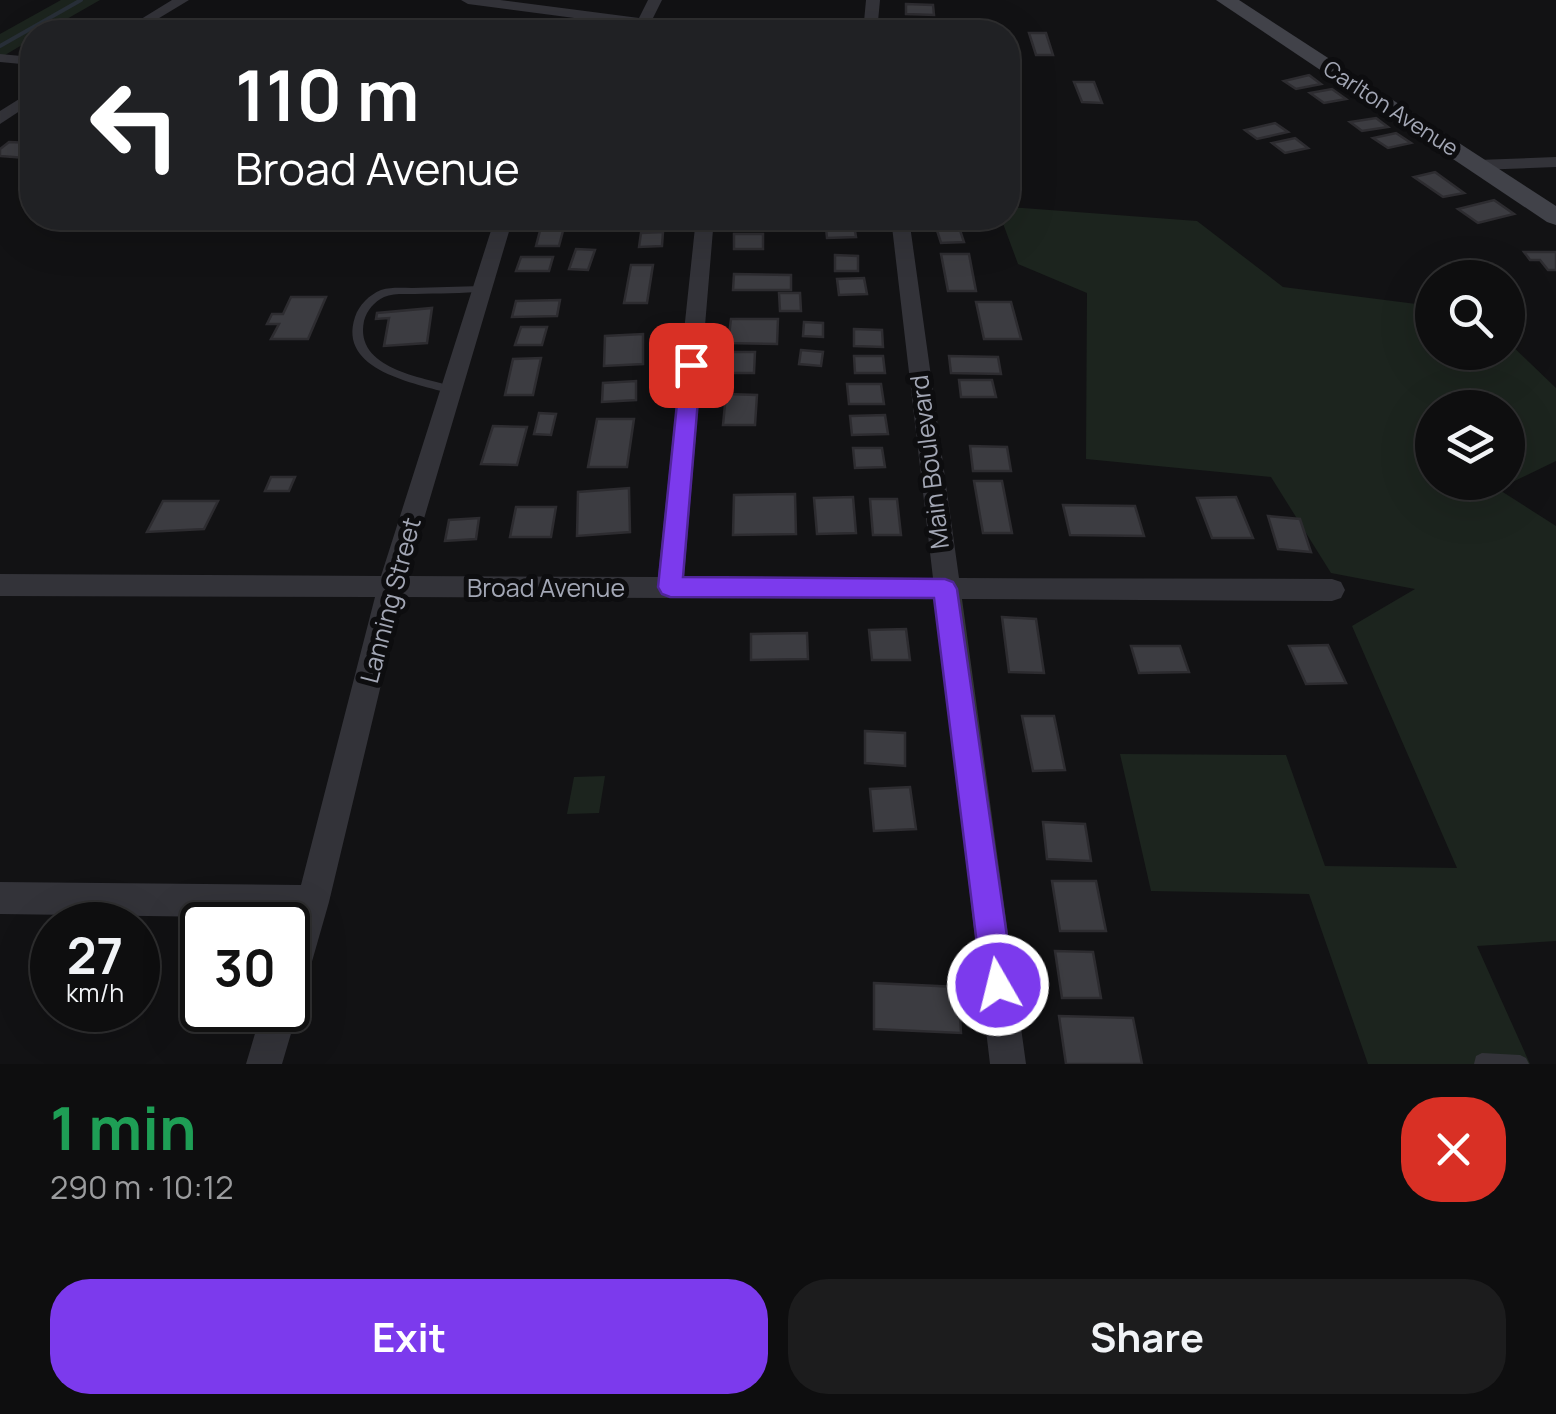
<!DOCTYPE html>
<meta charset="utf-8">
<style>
:root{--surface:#0e0e0f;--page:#1c1c1d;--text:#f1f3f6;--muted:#9b9c9e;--line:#2e2e2f;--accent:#7c3aed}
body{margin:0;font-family:Manrope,sans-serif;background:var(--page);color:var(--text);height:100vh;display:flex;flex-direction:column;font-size:38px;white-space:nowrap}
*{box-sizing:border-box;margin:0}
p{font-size:32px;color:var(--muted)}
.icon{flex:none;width:55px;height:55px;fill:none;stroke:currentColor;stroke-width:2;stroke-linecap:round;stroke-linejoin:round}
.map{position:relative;height:1064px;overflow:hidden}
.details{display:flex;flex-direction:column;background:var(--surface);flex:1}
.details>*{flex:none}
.banner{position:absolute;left:20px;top:20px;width:1000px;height:210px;border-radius:40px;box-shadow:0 10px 40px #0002,0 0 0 2px var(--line);background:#202124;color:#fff;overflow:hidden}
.tools{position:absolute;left:1415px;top:260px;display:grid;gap:20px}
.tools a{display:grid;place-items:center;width:110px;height:110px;border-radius:50%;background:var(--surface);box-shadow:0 10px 40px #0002,0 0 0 2px var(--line);font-size:50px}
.speed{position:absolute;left:30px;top:902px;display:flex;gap:20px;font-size:50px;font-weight:700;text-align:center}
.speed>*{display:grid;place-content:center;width:130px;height:130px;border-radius:50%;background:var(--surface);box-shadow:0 10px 40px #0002,0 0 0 2px var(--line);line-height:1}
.speed small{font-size:25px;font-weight:400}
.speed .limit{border:5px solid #111;border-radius:15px;background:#fff;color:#111}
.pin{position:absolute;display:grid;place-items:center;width:85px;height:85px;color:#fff;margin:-42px;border-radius:20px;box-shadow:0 5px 15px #0006}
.me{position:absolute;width:110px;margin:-55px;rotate:352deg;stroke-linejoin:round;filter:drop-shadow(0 0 8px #0008)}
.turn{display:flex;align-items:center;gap:35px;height:210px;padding:0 50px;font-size:45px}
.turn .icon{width:130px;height:130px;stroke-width:2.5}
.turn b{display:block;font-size:70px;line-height:85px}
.round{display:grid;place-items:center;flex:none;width:105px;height:105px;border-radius:40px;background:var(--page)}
.overview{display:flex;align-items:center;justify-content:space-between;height:170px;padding:0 50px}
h1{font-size:60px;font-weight:700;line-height:75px;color:#1e9e55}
.action{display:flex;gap:20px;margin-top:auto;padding:20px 50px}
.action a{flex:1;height:115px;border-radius:40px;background:var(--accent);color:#fff;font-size:40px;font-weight:700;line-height:115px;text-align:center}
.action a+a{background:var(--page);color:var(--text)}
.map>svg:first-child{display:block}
</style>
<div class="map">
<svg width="1556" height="1064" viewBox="0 0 1556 1064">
<rect width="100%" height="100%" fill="#121214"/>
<g fill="#1c241e" fill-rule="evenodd">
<path d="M61,0H100L44,32H32V39L0,58V34Z"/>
<path d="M1008,207L1197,221L1283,287L1432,306V352H1508V342L1556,388V461L1498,489L1556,526V941L1477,946L1530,1064H1368L1309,894L1151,891L1120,754L1286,755L1325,866L1457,868L1352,626L1415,589L1331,573L1271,477L1086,459L1087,293L1018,264L1001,218H1008ZM1432,408H1508V482H1432Z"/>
<path d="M605,776L599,813L567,814L574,777Z"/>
</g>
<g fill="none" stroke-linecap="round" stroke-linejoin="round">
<path stroke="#282f38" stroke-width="4" d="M0,46L81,0"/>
</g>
<g fill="#3c3c41" stroke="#2d2c30" stroke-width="2.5">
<path d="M906,4L933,5L934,15L906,14Z"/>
<path d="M1029,33H1046L1053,55H1036Z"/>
<path d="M1309,75L1321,84L1296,89L1284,81Z"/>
<path d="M1074,82H1094L1102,103L1082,102Z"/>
<path d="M1332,89L1346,99L1324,103L1310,93Z"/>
<path d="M1376,118L1388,127L1362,131L1350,122Z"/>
<path d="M1275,123L1288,132L1257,139L1245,130Z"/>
<path d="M1396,133L1411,143L1388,148L1373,138Z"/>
<path d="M1295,138L1308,148L1285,153L1272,143Z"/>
<path d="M9,142L32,143V152L26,158L0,156V149Z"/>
<path d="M1435,172L1464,193L1443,197L1414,177Z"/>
<path d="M1494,200L1514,214L1478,223L1458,209Z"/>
<path d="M739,218H772V226H738Z"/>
<path d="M825,218H853L856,237L827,238Z"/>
<path d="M933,218H956L964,242L941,243Z"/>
<path d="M541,227H564L559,246H536Z"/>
<path d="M663,232L662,246L639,247L641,233Z"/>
<rect x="734" y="234" width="29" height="15"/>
<path d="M576,249L595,250L588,270L569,269Z"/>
<path d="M1524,252H1556V270H1548L1540,260H1530Z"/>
<path d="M941,254H969L976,291H948Z"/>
<path d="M835,255L858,256V271H835Z"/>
<path d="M521,257H553L549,271H516Z"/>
<path d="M631,265H653L647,303H624Z"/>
<path d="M734,274L791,275V290H733Z"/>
<path d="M864,278L867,294L839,295L837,279Z"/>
<path d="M779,293H800L801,311H780Z"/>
<path d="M291,297H326L308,339H271L279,324H267L272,314H283Z"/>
<path d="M560,300L557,316L512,317L516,301Z"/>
<path d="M976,302H1011L1021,339H984Z"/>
<path d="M432,308L427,343L384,346L389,318L376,319L377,313Z"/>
<path d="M731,319H778L777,344L728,343Z"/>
<path d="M804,322L823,323V337L803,336Z"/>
<path d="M521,327H547L542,345H515Z"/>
<path d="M854,329L882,330L883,347L854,346Z"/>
<path d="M643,334V364L604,366L605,336Z"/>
<path d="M801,350L823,352L821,366L799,364Z"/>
<path d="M729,352H755L754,373H727Z"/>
<path d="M854,356H883L885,373H855Z"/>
<path d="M949,356L998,357L1001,374L951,373Z"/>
<path d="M541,358L533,395H505L513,359Z"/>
<path d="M959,380H992L996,397H961Z"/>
<path d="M636,381V400L602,402L603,383Z"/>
<path d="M847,384H881L884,404H849Z"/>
<path d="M726,394L757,395L755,425H723Z"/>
<path d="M539,413L556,414L551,435L534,434Z"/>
<path d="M885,415L888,434L852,435L850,416Z"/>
<path d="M597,419H634L627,467H588Z"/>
<path d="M493,426L527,427L517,465L481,464Z"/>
<path d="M970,446L1007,447L1011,471H973Z"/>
<path d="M853,448H882L885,467L855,468Z"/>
<path d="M271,477H295L289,491H265Z"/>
<path d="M974,481H1002L1012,533H983Z"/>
<path d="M629,488L630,532L577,536L578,492Z"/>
<path d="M795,494L796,534L733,535L734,495Z"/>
<path d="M853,497L856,533L817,534L814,498Z"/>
<path d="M1236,497L1253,538H1212L1197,498Z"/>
<path d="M870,499H897L901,535H873Z"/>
<path d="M163,501H218L204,529L147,532Z"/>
<path d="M1063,505L1135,506L1144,536L1070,535Z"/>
<path d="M516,507H556L551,537H510Z"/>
<path d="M1268,516L1300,519L1311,552L1278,549Z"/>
<path d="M479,518L476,539L445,541L449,520Z"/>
<path d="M1002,617L1036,619L1044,673L1009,672Z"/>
<path d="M906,629L910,660H872L869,630Z"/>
<path d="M807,633L808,659L751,660V634Z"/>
<path d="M1328,645L1346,683L1306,684L1289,646Z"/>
<path d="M1131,646H1180L1189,672L1139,673Z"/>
<path d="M1022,716H1054L1065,770L1033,771Z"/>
<path d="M865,731L905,733V766L865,763Z"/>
<path d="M910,787L916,829L874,831L870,789Z"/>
<path d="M1043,822L1085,824L1091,861L1047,859Z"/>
<path d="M1052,881H1096L1106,931H1060Z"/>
<path d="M1055,951L1093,952L1101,998H1062Z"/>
<path d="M874,983L958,987L961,1033L874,1029Z"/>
<path d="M1059,1016L1133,1018L1142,1064H1066Z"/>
</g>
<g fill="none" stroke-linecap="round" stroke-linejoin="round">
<g fill="#333339" fill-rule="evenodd">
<path d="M482,286L487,289L486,291C462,294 438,293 415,294C405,294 393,293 384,297C374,302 367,310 364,321C354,369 422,377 455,387L456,390L455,393L451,394C416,383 337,371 355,317C359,305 369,295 381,290C391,287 402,288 412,288C435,287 459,287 482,286Z"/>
<path d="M1482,1053L1520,1055L1526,1058L1529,1064H1474L1476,1056Z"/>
</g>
<g fill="#333339" fill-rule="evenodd">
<path d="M172,0H189L136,32H120Z"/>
<path d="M461,0H500L639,18L648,0H662L646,32H632L635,26L468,4Z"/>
<path d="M866,0H880L877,32H863Z"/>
<path d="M0,54L32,57V65L0,62Z"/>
<path d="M32,91V103L0,124V111Z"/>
<path d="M1556,157V167L1477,170L1468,165L1477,160Z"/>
<path d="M495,218H513L407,576L658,577L696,218H714L684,577L933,578L891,218H909L959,578L1332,579L1341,582L1345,590L1341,598L1332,601L962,599L1026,1064H990L935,599L402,597L329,902L305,986L300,998L294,1001L298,1010L282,1064H246L262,1010H288V931L292,918L0,914V882L301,885L375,597L0,596V574L381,576Z"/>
</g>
<path fill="#414249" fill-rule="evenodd" d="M1216,0H1239L1556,206V225L1547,222Z"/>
</g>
<path fill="#7c3aed" stroke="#51269a" stroke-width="2.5" d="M691,359L701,365L683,577L945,579L953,582L957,589L1014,985L1009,996L998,1001L987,996L982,985L934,598L670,597L662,594L658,587L681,365Z"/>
<g text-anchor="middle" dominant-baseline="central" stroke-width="10" stroke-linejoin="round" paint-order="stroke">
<g font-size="22" fill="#a3a7b5" stroke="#0d0d0f">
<text transform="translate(1391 108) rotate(33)">Carlton Avenue</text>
</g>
<g font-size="25" fill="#a3a7b5" stroke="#0d0d0f">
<text transform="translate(929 462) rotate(-97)">Main Boulevard</text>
<text x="546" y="587">Broad Avenue</text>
<text transform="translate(390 600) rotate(-75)">Lanning Street</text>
</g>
</g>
</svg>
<div class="tools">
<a><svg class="icon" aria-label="search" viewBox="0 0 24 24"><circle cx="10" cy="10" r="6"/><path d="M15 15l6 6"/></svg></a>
<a><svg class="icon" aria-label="layers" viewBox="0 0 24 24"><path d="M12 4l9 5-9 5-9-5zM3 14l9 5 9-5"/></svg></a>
</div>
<div class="speed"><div>27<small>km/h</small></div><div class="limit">30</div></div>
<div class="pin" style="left:691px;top:365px;background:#d93025"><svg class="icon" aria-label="arrive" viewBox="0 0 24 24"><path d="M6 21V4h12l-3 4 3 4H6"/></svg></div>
<svg class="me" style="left:998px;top:985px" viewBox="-20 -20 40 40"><circle r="17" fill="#7c3aed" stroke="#fff" stroke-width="3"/><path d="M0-11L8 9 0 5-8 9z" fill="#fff"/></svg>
<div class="banner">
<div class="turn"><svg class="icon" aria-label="left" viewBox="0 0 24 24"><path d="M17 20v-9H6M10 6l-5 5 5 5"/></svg><div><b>110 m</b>Broad Avenue</div></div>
</div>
</div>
<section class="details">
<div class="overview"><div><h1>1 min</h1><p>290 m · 10:12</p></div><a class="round" style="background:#d93025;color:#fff"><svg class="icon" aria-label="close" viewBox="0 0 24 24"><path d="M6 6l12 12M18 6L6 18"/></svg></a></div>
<div class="action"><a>Exit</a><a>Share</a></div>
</section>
